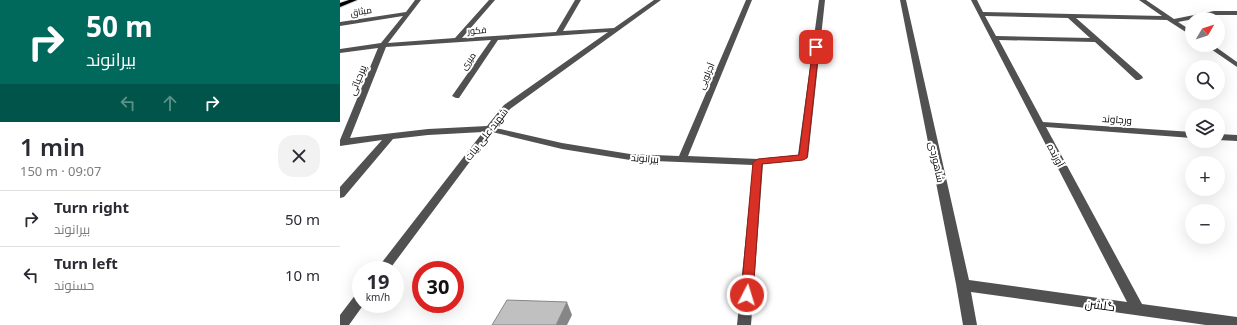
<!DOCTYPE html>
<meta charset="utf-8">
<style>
:root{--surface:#fff;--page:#f2f2f3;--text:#2b2b33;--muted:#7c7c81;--line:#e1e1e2}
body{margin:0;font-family:"Noto Sans",Cairo,sans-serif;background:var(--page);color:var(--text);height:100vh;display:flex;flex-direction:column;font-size:15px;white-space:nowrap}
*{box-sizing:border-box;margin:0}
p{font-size:13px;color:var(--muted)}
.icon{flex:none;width:22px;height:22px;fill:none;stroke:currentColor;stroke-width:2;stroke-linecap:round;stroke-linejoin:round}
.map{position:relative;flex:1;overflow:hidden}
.sheet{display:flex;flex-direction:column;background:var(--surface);width:340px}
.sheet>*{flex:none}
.top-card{background:#00695c;color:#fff;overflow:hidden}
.needle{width:26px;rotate:51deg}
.tools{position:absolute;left:845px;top:12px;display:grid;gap:8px}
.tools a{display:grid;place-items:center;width:40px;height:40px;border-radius:50%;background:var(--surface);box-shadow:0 4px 16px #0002;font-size:20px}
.speed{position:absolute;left:12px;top:261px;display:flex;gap:8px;font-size:20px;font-weight:700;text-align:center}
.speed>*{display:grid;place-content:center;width:52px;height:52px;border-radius:50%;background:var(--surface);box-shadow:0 4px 16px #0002;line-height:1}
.speed small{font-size:10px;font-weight:400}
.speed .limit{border:6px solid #d22;background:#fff;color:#111}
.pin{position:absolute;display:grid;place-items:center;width:34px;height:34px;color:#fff;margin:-17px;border-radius:8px;box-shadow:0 2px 6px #0006}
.me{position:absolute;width:44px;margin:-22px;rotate:5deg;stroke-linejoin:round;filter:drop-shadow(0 0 3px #0008)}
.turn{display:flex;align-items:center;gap:14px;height:84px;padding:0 20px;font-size:18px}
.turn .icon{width:52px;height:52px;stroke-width:2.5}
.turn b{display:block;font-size:28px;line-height:34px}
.lanes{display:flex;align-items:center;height:38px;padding:0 20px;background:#0003;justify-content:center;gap:20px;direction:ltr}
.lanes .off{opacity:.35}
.round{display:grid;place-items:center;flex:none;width:42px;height:42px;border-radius:16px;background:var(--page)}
.head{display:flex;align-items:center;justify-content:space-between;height:68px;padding:0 20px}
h1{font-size:24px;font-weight:600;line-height:30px}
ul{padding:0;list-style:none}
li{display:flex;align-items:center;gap:12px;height:56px;padding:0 20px;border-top:1px solid var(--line)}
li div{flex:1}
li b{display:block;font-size:15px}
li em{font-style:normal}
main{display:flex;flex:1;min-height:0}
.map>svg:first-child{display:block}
</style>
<main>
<section class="sheet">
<div class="top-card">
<div class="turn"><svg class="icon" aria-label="right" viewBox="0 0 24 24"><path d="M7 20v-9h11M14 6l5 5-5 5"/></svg><div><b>50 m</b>بیرانوند</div></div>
<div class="lanes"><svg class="icon off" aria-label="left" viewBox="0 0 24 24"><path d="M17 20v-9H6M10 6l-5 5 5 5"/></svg><svg class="icon off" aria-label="ahead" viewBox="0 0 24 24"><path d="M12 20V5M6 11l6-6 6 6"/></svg><svg class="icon" aria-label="right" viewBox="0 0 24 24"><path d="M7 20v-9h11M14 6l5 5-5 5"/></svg></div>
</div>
<div class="head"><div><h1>1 min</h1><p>150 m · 09:07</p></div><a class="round"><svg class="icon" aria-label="close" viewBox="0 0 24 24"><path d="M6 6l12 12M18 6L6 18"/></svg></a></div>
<ul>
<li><svg class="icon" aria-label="right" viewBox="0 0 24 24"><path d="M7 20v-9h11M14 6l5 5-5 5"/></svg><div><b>Turn right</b><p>بیرانوند</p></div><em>50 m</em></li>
<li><svg class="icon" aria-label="left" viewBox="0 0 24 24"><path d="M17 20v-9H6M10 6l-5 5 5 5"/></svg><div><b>Turn left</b><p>حسنوند</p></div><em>10 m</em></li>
</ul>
</section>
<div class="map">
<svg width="897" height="325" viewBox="0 0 897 325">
<rect width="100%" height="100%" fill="#fff"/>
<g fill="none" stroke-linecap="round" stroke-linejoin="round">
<g stroke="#dbdbdb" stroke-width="2">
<path id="major" d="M9,0H17L0,7V3Z"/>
</g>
<g fill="#515151" fill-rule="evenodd">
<path d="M75,0H81L48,43L115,38L149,0H155L122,38L216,32L235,0H241L223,31L274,28L314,0H321L170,109L156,128L222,143L290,154L339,156L406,0H412L348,156L418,159L458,155L479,0H485L468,157L463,160L423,164L411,325H397L413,165L290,160L222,149L152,132L49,270H36L143,132L88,135L53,139L4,197L0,198V187L42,140L0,146V140L38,48L0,53V49L41,43L63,16L0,26V22L66,12ZM268,32L164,105L147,126L88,129L10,138L46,47L151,40L112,96L116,98H119L158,40Z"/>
<path d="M560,0H566L629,280L787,302L631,0H637L643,12L822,16L799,0H806L834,19L874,11H897V15H874L838,22L852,31V36L827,20L736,18L802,76L803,78L799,80H796L755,42L659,40L703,122L852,132V138L706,127L802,304L897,317V325H866L631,292L637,325H623L616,284ZM645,16L728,18L750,38L656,36Z"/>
<path d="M865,45H873L897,62V67Z"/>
<path d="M878,134L897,135V141L878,140Z"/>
<path d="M21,292V304H24L9,325H0V315L16,294Z"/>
</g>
<use href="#major" fill="#000" fill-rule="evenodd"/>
</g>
<path fill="#868686" d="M227,302L232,315L227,325H216Z"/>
<path fill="#c0c0c0" stroke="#868686" d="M167,300L227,302L216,325H152Z"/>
<path fill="#d93025" stroke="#8d1f18" d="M476,45L479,47L467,158L463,160L422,164L413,295L411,299L407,300L402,299L401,295L413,162L418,159L459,155L473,47Z"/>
<g text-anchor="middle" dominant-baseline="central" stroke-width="4" stroke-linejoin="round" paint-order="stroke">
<g font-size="9" fill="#000" stroke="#fff">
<text transform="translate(21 11) rotate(-9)">میثاق</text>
<text transform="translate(137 30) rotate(-4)">فکور</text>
<text transform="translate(128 61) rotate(-55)">میری</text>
<text transform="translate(366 76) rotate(-67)">آجرلویی</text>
</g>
<g font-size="10" fill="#000" stroke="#fff">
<text transform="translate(17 80) rotate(-68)">پیرحیاتی</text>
<text transform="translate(777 119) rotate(4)">ورجاوند</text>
<text transform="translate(146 134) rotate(-52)">شهید علی بیات</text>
<text transform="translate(716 155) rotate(62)">آورنده</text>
<text transform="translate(305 158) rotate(4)">بیرانوند</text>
<text transform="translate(597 162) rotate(78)">شاهوردی</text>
</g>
<g font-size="12" fill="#000" stroke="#fff">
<text transform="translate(760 305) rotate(7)">گلشن</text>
</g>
</g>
</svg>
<div class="tools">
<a><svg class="needle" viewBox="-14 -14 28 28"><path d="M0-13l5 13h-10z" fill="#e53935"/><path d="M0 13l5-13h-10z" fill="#7c7c81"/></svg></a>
<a><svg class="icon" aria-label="search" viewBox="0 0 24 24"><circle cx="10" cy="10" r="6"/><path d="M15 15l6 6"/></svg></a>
<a><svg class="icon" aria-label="layers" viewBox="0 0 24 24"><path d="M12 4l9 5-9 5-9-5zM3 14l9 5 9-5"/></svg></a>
<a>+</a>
<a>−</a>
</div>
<div class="speed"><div>19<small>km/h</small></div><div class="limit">30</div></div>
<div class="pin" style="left:476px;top:47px;background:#d93025"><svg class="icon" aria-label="arrive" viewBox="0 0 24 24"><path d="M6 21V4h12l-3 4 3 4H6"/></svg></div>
<svg class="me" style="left:407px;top:295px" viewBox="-20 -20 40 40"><circle r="17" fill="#d93025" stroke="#fff" stroke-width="3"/><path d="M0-11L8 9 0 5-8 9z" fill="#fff"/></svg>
</div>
</main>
